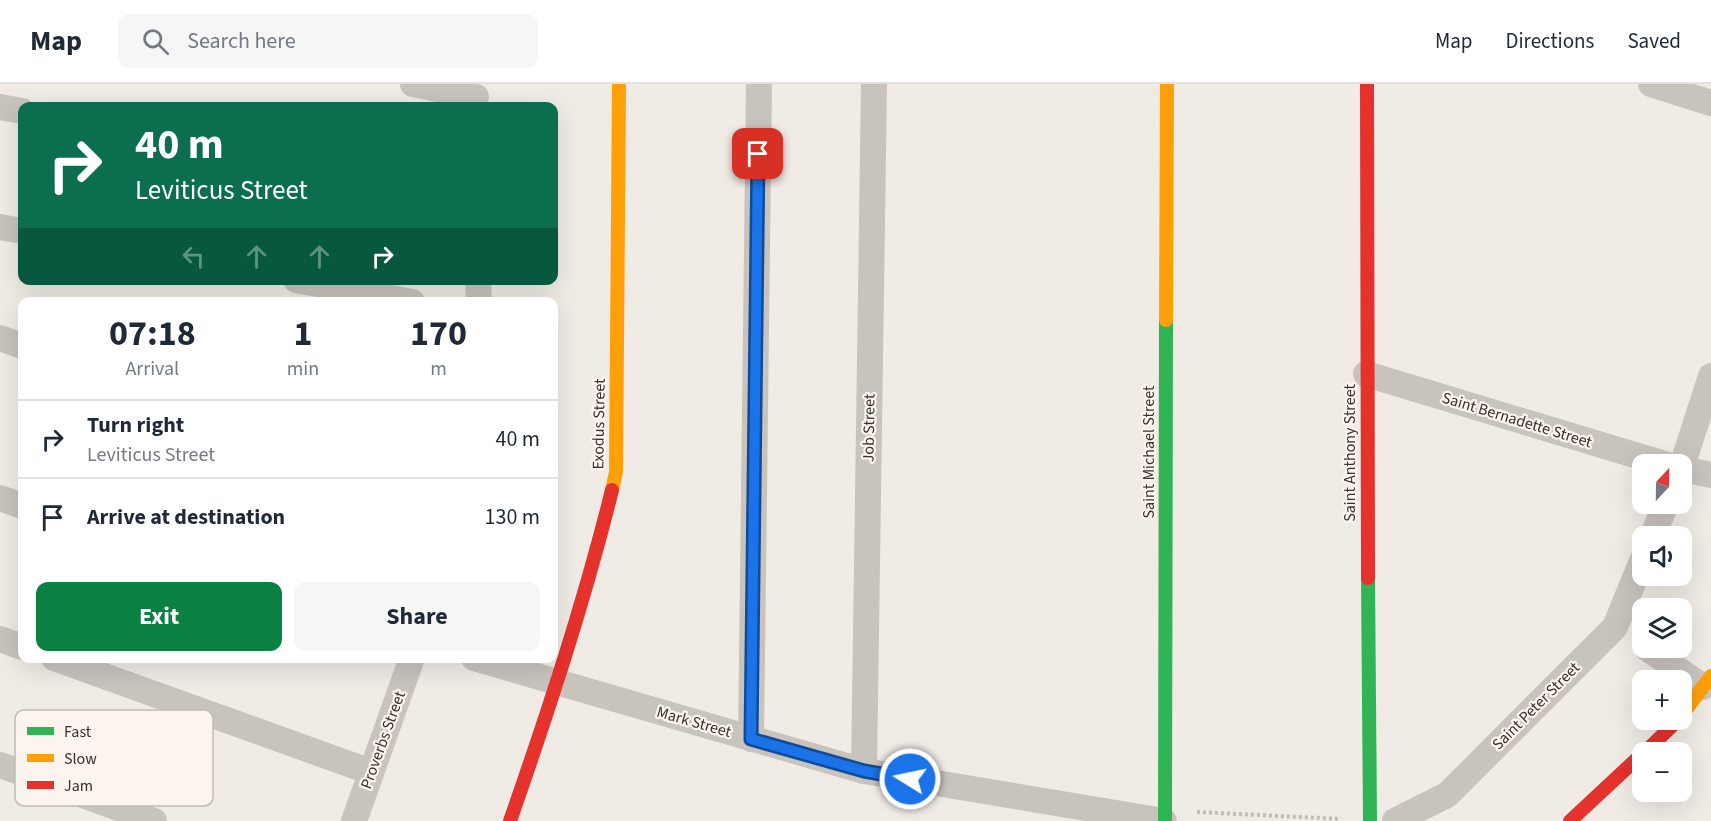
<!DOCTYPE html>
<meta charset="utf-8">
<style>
:root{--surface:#fff;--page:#f6f6f7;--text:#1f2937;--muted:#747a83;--line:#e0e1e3;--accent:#0b8043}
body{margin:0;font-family:"Source Sans 3",sans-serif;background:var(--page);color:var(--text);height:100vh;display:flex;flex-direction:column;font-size:22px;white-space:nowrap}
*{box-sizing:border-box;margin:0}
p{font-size:20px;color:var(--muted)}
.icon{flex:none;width:33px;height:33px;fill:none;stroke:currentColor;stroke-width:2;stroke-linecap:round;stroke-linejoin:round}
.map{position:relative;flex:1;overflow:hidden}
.sheet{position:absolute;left:18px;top:213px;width:540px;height:366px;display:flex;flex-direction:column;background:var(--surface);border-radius:12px;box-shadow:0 6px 24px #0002}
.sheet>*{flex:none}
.guide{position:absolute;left:18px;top:18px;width:540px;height:183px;border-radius:12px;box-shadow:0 6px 24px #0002;background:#0b6e4f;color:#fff;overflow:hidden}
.needle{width:39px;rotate:22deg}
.buttons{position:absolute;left:1632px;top:370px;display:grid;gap:12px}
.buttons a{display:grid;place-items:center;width:60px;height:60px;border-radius:12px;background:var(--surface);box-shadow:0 6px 24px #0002;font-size:30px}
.pin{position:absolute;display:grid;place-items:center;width:51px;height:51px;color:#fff;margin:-26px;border-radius:12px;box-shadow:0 3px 9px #0006}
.me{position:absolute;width:66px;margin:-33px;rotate:280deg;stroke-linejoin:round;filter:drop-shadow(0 0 4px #0008)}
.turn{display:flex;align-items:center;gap:21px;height:126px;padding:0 18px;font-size:27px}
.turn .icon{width:78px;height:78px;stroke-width:2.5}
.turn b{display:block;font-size:42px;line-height:51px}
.lanes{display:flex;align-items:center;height:57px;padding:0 18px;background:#0003;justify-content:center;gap:30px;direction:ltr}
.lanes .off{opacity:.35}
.eta{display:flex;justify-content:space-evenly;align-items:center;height:102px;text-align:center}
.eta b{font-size:36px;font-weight:700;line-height:42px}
.primary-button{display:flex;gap:12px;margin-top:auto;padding:12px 18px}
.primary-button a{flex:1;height:69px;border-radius:12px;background:var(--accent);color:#fff;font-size:24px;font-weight:700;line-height:69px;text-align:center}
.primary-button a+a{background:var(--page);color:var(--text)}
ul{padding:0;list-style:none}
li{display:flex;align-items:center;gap:18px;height:78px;padding:0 18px;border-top:2px solid var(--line)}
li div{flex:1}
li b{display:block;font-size:22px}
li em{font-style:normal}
header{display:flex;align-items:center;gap:36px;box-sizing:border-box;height:84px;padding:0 30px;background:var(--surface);border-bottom:2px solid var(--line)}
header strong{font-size:28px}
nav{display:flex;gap:33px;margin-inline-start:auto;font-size:21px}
.search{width:420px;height:54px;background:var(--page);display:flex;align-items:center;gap:15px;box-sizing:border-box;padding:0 21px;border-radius:12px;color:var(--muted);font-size:22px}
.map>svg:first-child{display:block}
</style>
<header>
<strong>Map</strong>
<div class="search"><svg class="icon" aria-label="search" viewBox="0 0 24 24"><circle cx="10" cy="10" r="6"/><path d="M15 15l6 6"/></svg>Search here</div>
<nav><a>Map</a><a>Directions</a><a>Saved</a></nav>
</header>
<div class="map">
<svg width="1711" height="737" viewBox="0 0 1711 737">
<rect width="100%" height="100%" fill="#f0ebe5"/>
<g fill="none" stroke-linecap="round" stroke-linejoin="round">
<path stroke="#c2bbb6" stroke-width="4" stroke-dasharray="3 3" stroke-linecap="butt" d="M1197,728L1341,735"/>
<g stroke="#c9c3be" stroke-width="26">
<path d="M413,0L476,13"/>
<path d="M1651,0L1711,19"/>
<path d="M0,23L22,27"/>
<path d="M0,143L22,147"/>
<path d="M296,196L412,218"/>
<path d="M478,196L479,218"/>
<path d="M0,254L22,262"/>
<path d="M1366,290L1668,381"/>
<path d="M1682,382L1711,292"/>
<path d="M1682,385L1711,391"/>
<path d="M0,414L22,422"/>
<path d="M1652,453L1666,420"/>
<path d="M0,555L22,563"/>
<path d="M1647,564L1703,603"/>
<path d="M54,574L371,688"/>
<path d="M474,574L864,687L1164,737"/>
<path d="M751,655L759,0"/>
<path d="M0,681L154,737"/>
<path d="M864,687L874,0"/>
<path d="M354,737L412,574"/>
<path d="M1395,737L1447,711L1615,543L1642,477"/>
</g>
<g stroke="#30b455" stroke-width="14">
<path d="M1368,494L1370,737"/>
<path d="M1165,737L1166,236"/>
</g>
<g stroke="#ff9f0a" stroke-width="14">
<path d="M1166,236L1167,0"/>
<path d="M612,406L616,388L619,0"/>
<path d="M1682,631L1711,592"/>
</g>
<g stroke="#e5322d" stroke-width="14">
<path d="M1367,0L1368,494"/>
<path d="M1644,669L1678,636"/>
<path d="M510,737C548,628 584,519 612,406"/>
<path d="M1570,737L1642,670"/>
</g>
</g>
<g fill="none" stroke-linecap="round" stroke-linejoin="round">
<g stroke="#114b97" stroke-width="15">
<path id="route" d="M758,70L751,655L864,687L910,695"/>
</g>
<use href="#route" stroke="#1a73e8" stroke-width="10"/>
</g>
<g text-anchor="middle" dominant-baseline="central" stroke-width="4.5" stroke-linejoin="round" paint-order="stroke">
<g font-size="16" fill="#3b302b" stroke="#fbf5ee">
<text transform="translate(1517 336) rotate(17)">Saint Bernadette Street</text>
<text transform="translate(599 340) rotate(-89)">Exodus Street</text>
<text transform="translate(869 344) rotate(-89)">Job Street</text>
<text transform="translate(1149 368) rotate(-90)">Saint Michael Street</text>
<text transform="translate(1350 369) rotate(-90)">Saint Anthony Street</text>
<text transform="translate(1536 622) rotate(-45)">Saint Peter Street</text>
<text transform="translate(694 638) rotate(16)">Mark Street</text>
<text transform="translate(383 656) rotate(-70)">Proverbs Street</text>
</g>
</g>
<rect x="15" y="626" width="198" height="96" rx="9" fill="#fbf5ee" stroke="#c1bab4" stroke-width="1.5"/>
<rect x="27" y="643" width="27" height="8" fill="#30b455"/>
<rect x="27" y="670" width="27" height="8" fill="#ff9f0a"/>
<rect x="27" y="697" width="27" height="8" fill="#e5322d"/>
<g font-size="16" fill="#3b302b">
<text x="64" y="653">Fast</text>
<text x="64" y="680">Slow</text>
<text x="64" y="707">Jam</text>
</g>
</svg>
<div class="buttons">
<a><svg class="needle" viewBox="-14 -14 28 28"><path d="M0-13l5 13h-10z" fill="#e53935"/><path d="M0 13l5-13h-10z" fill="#747a83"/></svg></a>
<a><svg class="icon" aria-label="sound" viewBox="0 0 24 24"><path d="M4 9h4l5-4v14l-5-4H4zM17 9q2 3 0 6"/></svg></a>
<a><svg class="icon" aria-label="layers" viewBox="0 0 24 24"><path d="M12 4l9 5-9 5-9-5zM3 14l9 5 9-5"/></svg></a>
<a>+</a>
<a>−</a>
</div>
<div class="pin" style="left:758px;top:70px;background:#d93025"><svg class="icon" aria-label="arrive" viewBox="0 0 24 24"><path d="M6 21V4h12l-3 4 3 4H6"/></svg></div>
<svg class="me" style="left:910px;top:695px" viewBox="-20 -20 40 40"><circle r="17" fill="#1a73e8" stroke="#fff" stroke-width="3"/><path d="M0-11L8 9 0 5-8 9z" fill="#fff"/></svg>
<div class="guide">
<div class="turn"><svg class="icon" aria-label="right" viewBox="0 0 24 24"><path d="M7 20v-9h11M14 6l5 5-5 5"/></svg><div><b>40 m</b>Leviticus Street</div></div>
<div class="lanes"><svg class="icon off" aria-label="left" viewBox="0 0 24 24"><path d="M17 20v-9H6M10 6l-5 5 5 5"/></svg><svg class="icon off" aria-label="ahead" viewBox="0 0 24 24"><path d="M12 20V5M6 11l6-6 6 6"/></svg><svg class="icon off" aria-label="ahead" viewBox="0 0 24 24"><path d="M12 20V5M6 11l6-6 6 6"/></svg><svg class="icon" aria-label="right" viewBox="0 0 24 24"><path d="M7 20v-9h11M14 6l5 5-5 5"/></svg></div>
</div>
<section class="sheet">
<div class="eta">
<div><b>07:18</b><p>Arrival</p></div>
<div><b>1</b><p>min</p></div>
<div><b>170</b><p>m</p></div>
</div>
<ul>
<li><svg class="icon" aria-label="right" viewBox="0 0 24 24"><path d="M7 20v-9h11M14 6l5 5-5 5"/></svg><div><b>Turn right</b><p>Leviticus Street</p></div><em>40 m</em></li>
<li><svg class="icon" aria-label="arrive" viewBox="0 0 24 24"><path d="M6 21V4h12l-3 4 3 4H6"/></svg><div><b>Arrive at destination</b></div><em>130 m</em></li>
</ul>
<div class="primary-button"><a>Exit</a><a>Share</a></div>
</section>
</div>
